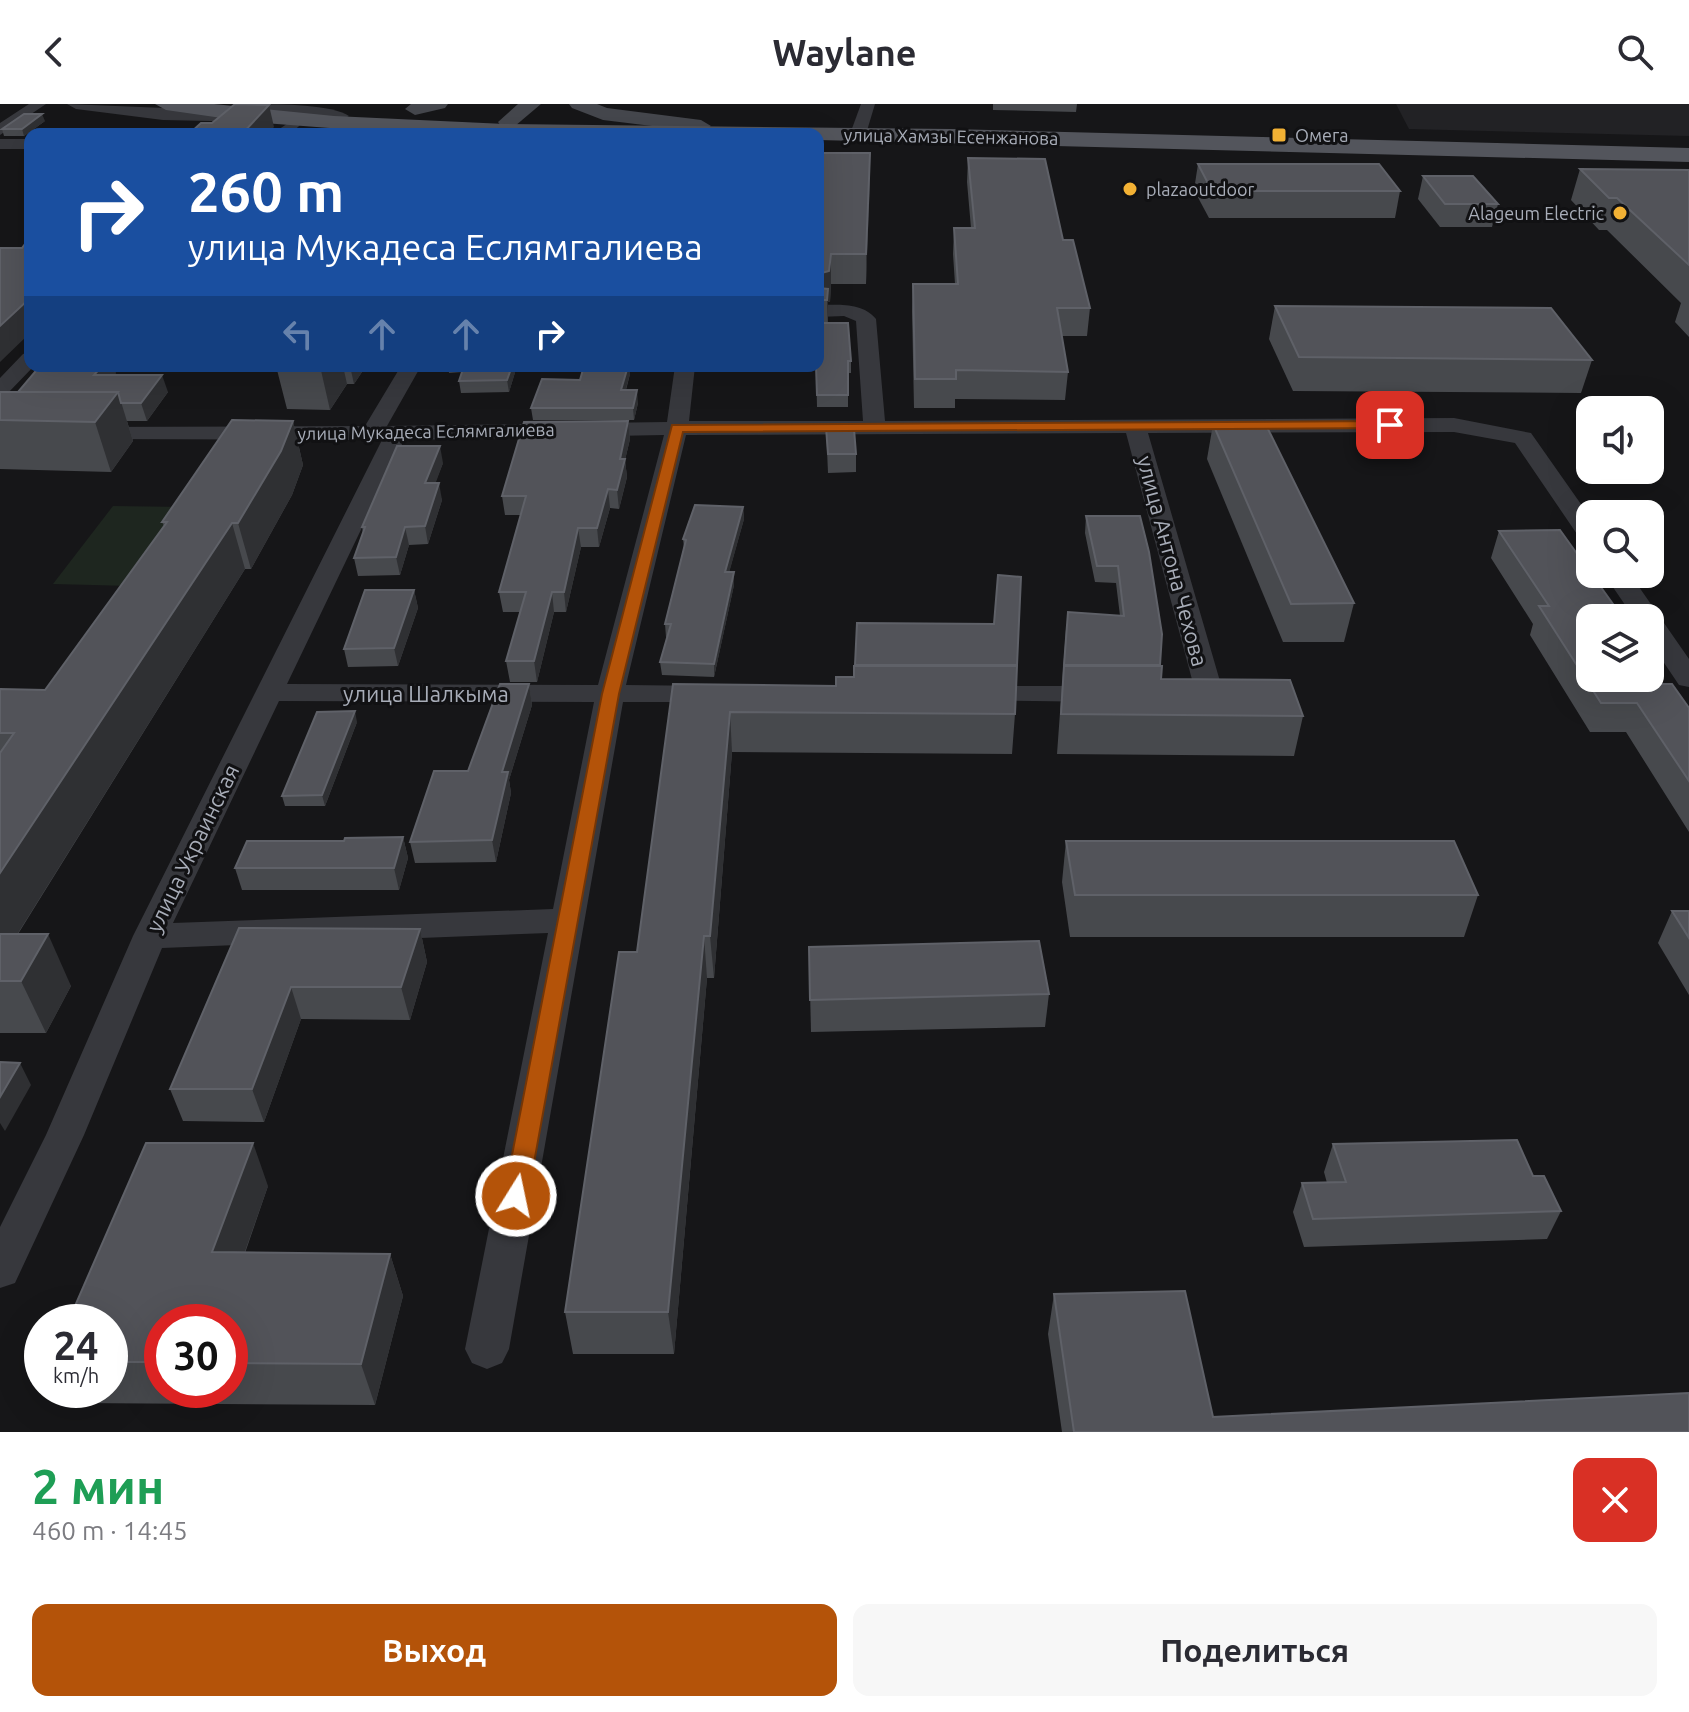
<!DOCTYPE html>
<html lang="ru">
<meta charset="utf-8">
<style>
:root{--surface:#fff;--page:#f7f7f7;--text:#2b2b33;--muted:#7c7c81;--accent:#b45309}
body{margin:0;font-family:Ubuntu,sans-serif;background:var(--page);color:var(--text);height:100vh;display:flex;flex-direction:column;font-size:30px;white-space:nowrap}
*{box-sizing:border-box;margin:0}
p{font-size:26px;color:var(--muted)}
.icon{flex:none;width:44px;height:44px;fill:none;stroke:currentColor;stroke-width:2;stroke-linecap:round;stroke-linejoin:round}
.map{position:relative;height:1328px;overflow:hidden}
.sheet{display:flex;flex-direction:column;background:var(--surface);flex:1}
.sheet>*{flex:none}
.top-card{position:absolute;left:24px;top:24px;width:800px;height:244px;border-radius:16px;box-shadow:0 8px 32px #0002;background:#1a4fa0;color:#fff;overflow:hidden}
.fabs{position:absolute;left:1576px;top:292px;display:grid;gap:16px}
.fabs a{display:grid;place-items:center;width:88px;height:88px;border-radius:16px;background:var(--surface);box-shadow:0 8px 32px #0002;font-size:40px}
.speed{position:absolute;left:24px;top:1200px;display:flex;gap:16px;font-size:40px;font-weight:700;text-align:center}
.speed>*{display:grid;place-content:center;width:104px;height:104px;border-radius:50%;background:var(--surface);box-shadow:0 8px 32px #0002;line-height:1}
.speed small{font-size:20px;font-weight:400}
.speed .limit{border:12px solid #d22;background:#fff;color:#111}
.pin{position:absolute;display:grid;place-items:center;width:68px;height:68px;color:#fff;margin:-34px;border-radius:16px;box-shadow:0 4px 12px #0006}
.me{position:absolute;width:88px;margin:-44px;rotate:10deg;stroke-linejoin:round;filter:drop-shadow(0 0 6px #0008)}
.turn{display:flex;align-items:center;gap:28px;height:168px;padding:0 32px;font-size:36px}
.turn .icon{width:104px;height:104px;stroke-width:2.5}
.turn b{display:block;font-size:56px;line-height:68px}
.lanes{display:flex;align-items:center;height:76px;padding:0 32px;background:#0003;justify-content:center;gap:40px;direction:ltr}
.lanes .off{opacity:.35}
.round{display:grid;place-items:center;flex:none;width:84px;height:84px;border-radius:16px;background:var(--page)}
.headline{display:flex;align-items:center;justify-content:space-between;height:136px;padding:0 32px}
h1{font-size:48px;font-weight:600;line-height:60px;color:#1e9e55}
.primary-button{display:flex;gap:16px;margin-top:auto;padding:16px 32px}
.primary-button a{flex:1;height:92px;border-radius:16px;background:var(--accent);color:#fff;font-size:32px;font-weight:600;line-height:92px;text-align:center}
.primary-button a+a{background:var(--page);color:var(--text)}
header{display:flex;justify-content:space-between;align-items:center;height:104px;padding:0 32px;background:var(--surface);font-size:36px;font-weight:600}
.map>svg:first-child{display:block}
</style>
<header><svg class="icon" aria-label="back" viewBox="0 0 24 24"><path d="M15 5l-7 7 7 7"/></svg>Waylane<svg class="icon" aria-label="search" viewBox="0 0 24 24"><circle cx="10" cy="10" r="6"/><path d="M15 15l6 6"/></svg></header>
<div class="map">
<svg width="1689" height="1328" viewBox="0 0 1689 1328">
<rect width="100%" height="100%" fill="#161618"/>
<path fill="#222225" d="M1396,0H1689V32L1409,25Z"/>
<path fill="#1e261f" d="M113,402L186,403L131,482L53,480Z"/>
<g fill="none" stroke-linecap="round" stroke-linejoin="round">
<g fill="#37383d" fill-rule="evenodd">
<path d="M29,0H46L0,31V19Z"/>
<path d="M861,0H875L866,30L858,35L850,30Z"/>
<path d="M300,11L307,15L290,30H272Z"/>
<rect x="0" y="35" width="30" height="10"/>
<path d="M818,201C838,201 862,198 876,215L885,317L1454,314L1531,329L1590,413V438L1581,436L1515,339L1454,328L1148,329L1224,591L1220,597C1206,601 1191,601 1177,597L1173,591L1177,585L1194,583L1126,329L686,331L626,581L711,582L721,584L725,590L721,596L711,598H623L509,1245L502,1259L487,1265L472,1259L465,1245L548,829L162,844L84,1031L15,1179L0,1184V1123L46,1031L133,832L382,336L90,335L82,333L79,328L82,323L365,322L401,262H421L387,322L667,318L675,262H695L689,317H863L856,217L844,212L818,213ZM664,331L598,581L287,580L404,336ZM279,597L594,598L553,805L173,819Z"/>
<path d="M30,248V262H34L7,290L0,292V274L23,250Z"/>
<path d="M1604,470H1630L1689,555V583L1679,581L1650,538V514H1634Z"/>
<path d="M975,582H1103L1113,584L1117,590L1113,596L1103,598L965,596L961,590L965,584Z"/>
</g>
<g fill="#37383d" fill-rule="evenodd">
<path d="M67,0L261,8L270,13L261,18L163,16L76,5Z"/>
<path d="M250,0C274,0 332,0 349,12L340,17L259,5Z"/>
</g>
<g fill="#45474d" fill-rule="evenodd">
<path d="M448,0L445,4L415,11L405,5L411,0Z"/>
<path d="M518,0H541L515,22H501L498,18Z"/>
<path d="M569,0H597L607,4L701,16L711,22L701,28L603,16L572,4Z"/>
</g>
<path fill="#53555c" fill-rule="evenodd" d="M155,0H214L334,12L505,20L951,25L1689,44V58L818,36V30H408L250,18L166,6Z"/>
</g>
<g fill="#47494d" fill-rule="evenodd">
<path d="M993,0H1077L1076,8L993,6Z"/>
<path d="M45,17L24,32H4L2,25Z"/>
<path d="M818,49H870L866,180H831L830,198H828V219L851,257V269H848V303H817L816,262H818Z"/>
<path d="M968,54L1063,136L1090,204L1087,232H1062L1068,268L1065,296L955,295V304H914L912,207L913,180H955L953,150L954,124H971L967,78Z"/>
<path d="M1198,60L1400,87L1395,114H1209L1194,86Z"/>
<path d="M1580,65L1689,66V233L1675,218L1681,199L1607,126H1599L1571,96Z"/>
<path d="M1423,72L1498,100L1492,123H1440L1418,95Z"/>
<path d="M1275,202L1592,256L1581,289L1293,287L1269,235Z"/>
<path d="M276,262H366L354,280H347L330,306L287,305Z"/>
<path d="M448,262H517L509,288L461,289L459,277L462,268L449,269Z"/>
<path d="M116,269L114,271L168,288L147,317H127L133,337L111,368L0,365V288H18Z"/>
<path d="M630,270L626,286L638,299L634,316H533L531,304L580,276Z"/>
<path d="M293,317L303,361L292,391L251,465H245L18,830L71,882L46,929H0V585L45,586L164,422L162,418Z"/>
<path d="M628,317L630,335L625,356L627,373L619,405L610,404L599,443H581L566,508H554L537,578H510L506,557L520,508H503L499,488L521,411H505L502,392Z"/>
<path d="M1213,320L1354,499L1344,538H1283L1207,355Z"/>
<path d="M826,323L856,350V368L828,369Z"/>
<path d="M443,359L435,379L442,396L428,440L409,441L400,471L358,472L354,454L363,429L362,423Z"/>
<path d="M743,403L744,415L729,468H734V481L714,573L662,571L660,558L667,533H666L665,520L684,444L683,435Z"/>
<path d="M1086,412H1140L1161,575L1303,612L1294,652L1057,650L1066,525L1120,512L1116,479L1095,478L1085,429Z"/>
<path d="M1499,427L1658,580L1689,604V728L1626,628H1590L1530,531L1533,520L1491,454Z"/>
<path d="M414,486L418,504L398,562L348,563L344,545Z"/>
<path d="M857,519L1017,562L1015,610L1012,650L732,648L714,874H707L674,1250H573L565,1208L637,848L673,580L836,582L854,573Z"/>
<path d="M529,580L532,601L509,676L511,689L496,758L415,759L410,738L468,667Z"/>
<path d="M357,618L325,702H285L282,692Z"/>
<path d="M403,733L408,754L399,786H242L235,764L344,737Z"/>
<path d="M1066,737L1478,791L1464,833H1070L1062,778Z"/>
<path d="M1672,807H1689V891L1658,839Z"/>
<path d="M239,824L420,825L427,858L410,916L301,915L264,1018L183,1017L170,985Z"/>
<path d="M809,843L1049,890L1045,923L811,928Z"/>
<path d="M1333,1040L1533,1072L1561,1107L1547,1135L1304,1143L1293,1108L1302,1079H1327L1324,1068Z"/>
<path d="M268,1082L245,1149L390,1150L403,1192L375,1301L75,1299L67,1286H110V1218ZM162,1218H230V1286H162Z"/>
<path d="M1054,1190L1213,1313L1689,1328H1062L1048,1230Z"/>
</g>
<g fill="#2f3033">
<path d="M269,1L274,23L268,30H242Z"/>
<path d="M42,10L45,17L24,32L22,25Z"/>
<path d="M870,49V77L866,180V150Z"/>
<path d="M831,150V180L830,198H828L827,227V196H818V170Z"/>
<path d="M30,194V229L0,258V222Z"/>
<path d="M102,262H114L116,269L99,289L94,271Z"/>
<path d="M320,262H343L347,280L330,306Z"/>
<path d="M350,262H366L354,280Z"/>
<path d="M512,262H517L509,288L507,276Z"/>
<path d="M628,262H630V270L622,299L621,286Z"/>
<path d="M162,271L168,288L147,317L141,299Z"/>
<path d="M637,286L638,299L634,316L633,304Z"/>
<path d="M118,288L133,337L111,368L95,318Z"/>
<path d="M293,317L303,361L292,391L251,465L238,419Z"/>
<path d="M628,317L630,335L625,356L627,373L619,405L617,386L620,355Z"/>
<path d="M440,342L443,359L429,397L425,379Z"/>
<path d="M439,379L442,396L428,440L425,422Z"/>
<path d="M608,385L610,404L599,443L597,424Z"/>
<path d="M743,403L744,415L726,480L725,468Z"/>
<path d="M232,419L245,465L0,858V769Z"/>
<path d="M405,423L409,441L400,471L396,453Z"/>
<path d="M578,424L581,443L566,508L564,488Z"/>
<path d="M734,468V481L714,573V560Z"/>
<path d="M414,486L418,504L398,562L394,544Z"/>
<path d="M552,488L554,508L537,578L534,557Z"/>
<path d="M529,580L532,601L509,676L511,689L496,758L492,736L502,668Z"/>
<path d="M355,607L357,618L325,702L322,691Z"/>
<path d="M730,608L732,648L714,874L710,832Z"/>
<path d="M403,733L408,754L399,786L394,764Z"/>
<path d="M420,825L427,858L410,916L401,883Z"/>
<path d="M48,830L71,882L46,929L21,877Z"/>
<path d="M704,832L707,874L674,1250L668,1208Z"/>
<path d="M291,883L301,915L264,1018L252,985Z"/>
<path d="M20,959L31,981L5,1027L0,1019V993Z"/>
<path d="M253,1039L268,1082L230,1190L212,1148Z"/>
<path d="M390,1150L403,1192L375,1301L361,1260Z"/>
</g>
<g fill="#525359" stroke="#5f6168" stroke-width="2">
<path d="M235,0L269,1L242,30H189L201,19H212Z"/>
<path d="M24,10H42L22,25H2Z"/>
<path d="M687,28L746,30H685Z"/>
<path d="M818,49H870L866,150H831L829,167L818,170Z"/>
<path d="M968,54L1045,55L1063,136H1073L1090,204H1057L1068,268L956,266V275H915L913,180H958L954,124H975Z"/>
<path d="M1198,60H1379L1400,87H1212Z"/>
<path d="M1580,65L1689,66V161L1617,94H1609Z"/>
<path d="M1423,72H1473L1498,100H1445Z"/>
<path d="M25,140H30V194L0,222V144H22Z"/>
<path d="M818,184L828,185L827,196H818Z"/>
<path d="M1275,202L1551,204L1592,256L1299,253Z"/>
<path d="M818,219H848L851,257H848V291H817L816,262H818Z"/>
<path d="M40,262H102L94,271H162L141,299H121L118,288H18Z"/>
<path d="M464,262H512L507,276L459,277Z"/>
<path d="M584,262H628L621,286H637L633,304H531L542,275L580,276Z"/>
<path d="M0,288H118L95,318L0,316Z"/>
<path d="M232,316L293,317L281,347L238,419H232L0,769V649L14,629H0V585L45,586L167,418H162Z"/>
<path d="M628,317L620,355H625L617,386L608,385L597,424H578L564,488H552L534,557H506L526,488H499L526,392H502L524,318Z"/>
<path d="M1265,319L1354,499L1291,500L1213,320Z"/>
<path d="M826,323L854,325L856,350H828Z"/>
<path d="M397,342H440L425,379H439L425,422L405,423L396,453L354,454L365,423H362Z"/>
<path d="M695,401L743,403L725,468H734L714,560L660,558L671,520H665L686,436L683,435Z"/>
<path d="M1086,412H1140L1149,448L1162,530L1160,561H1064L1068,508L1124,512L1118,462H1097Z"/>
<path d="M1560,426L1623,514H1590V574H1650V569L1658,580H1672L1689,604V677L1637,599H1601L1539,502H1549L1499,427Z"/>
<path d="M998,471L1021,473L1017,561H855L857,519L994,520Z"/>
<path d="M365,486H414L394,544L344,545Z"/>
<path d="M854,562H1017L1015,610L730,608L710,832H704L668,1208H565L619,848H637L673,580L836,582V573H854Z"/>
<path d="M1064,562H1162L1161,575L1290,576L1303,612L1061,610Z"/>
<path d="M500,580H529L502,668H508L492,736L410,738L434,667H468Z"/>
<path d="M355,607L322,691L282,692L317,608Z"/>
<path d="M403,733L394,764H235L247,737H344L345,734Z"/>
<path d="M1066,737H1454L1478,791H1075Z"/>
<path d="M1672,807H1689V834Z"/>
<path d="M239,824L420,825L401,883H291L252,985H170Z"/>
<path d="M0,830H48L21,877H0Z"/>
<path d="M1039,837L1049,890L810,896L809,843Z"/>
<path d="M0,958L20,959L0,993Z"/>
<path d="M1517,1036L1533,1072H1544L1561,1107L1313,1115L1302,1079L1346,1078L1333,1040Z"/>
<path d="M146,1039H253L212,1148L390,1150L361,1260L230,1259V1218H162V1258H110V1218H68Z"/>
<path d="M1185,1187L1213,1313L1689,1289V1328H1074L1054,1190Z"/>
</g>
<path fill="#b45309" stroke="#753606" stroke-width="2" d="M1390,317L1395,319V324L683,328L619,590L528,1092L524,1099L516,1102L507,1099L504,1092L602,590L672,321Z"/>
<g fill="#f2b134" stroke="#111113" stroke-width="3">
<rect x="1271" y="23" width="16" height="16" rx="4"/>
<circle cx="1130" cy="85" r="8"/>
<circle cx="1620" cy="109" r="8"/>
</g>
<g text-anchor="middle" dominant-baseline="central" stroke-width="6" stroke-linejoin="round" paint-order="stroke">
<g font-size="18" fill="#a8adb8" stroke="#111113" text-anchor="start">
<text x="1295" y="31">Омега</text>
<text x="1146" y="85">plazaoutdoor</text>
<text x="1604" y="109" text-anchor="end">Alageum Electric</text>
</g>
<g font-size="18" fill="#a8adb8" stroke="#111113">
<text transform="translate(951 32) rotate(1)">улица Хамзы Есенжанова</text>
<text transform="translate(426 327) rotate(-1)">улица Мукадеса Еслямгалиева</text>
</g>
<g font-size="22" fill="#a8adb8" stroke="#111113">
<text transform="translate(1173 457) rotate(75)">улица Антона Чехова</text>
<text x="426" y="589">улица Шалкыма</text>
<text transform="translate(192 744) rotate(-64)">улица Украинская</text>
</g>
</g>
</svg>
<div class="fabs">
<a><svg class="icon" aria-label="sound" viewBox="0 0 24 24"><path d="M4 9h4l5-4v14l-5-4H4zM17 9q2 3 0 6"/></svg></a>
<a><svg class="icon" aria-label="search" viewBox="0 0 24 24"><circle cx="10" cy="10" r="6"/><path d="M15 15l6 6"/></svg></a>
<a><svg class="icon" aria-label="layers" viewBox="0 0 24 24"><path d="M12 4l9 5-9 5-9-5zM3 14l9 5 9-5"/></svg></a>
</div>
<div class="speed"><div>24<small>km/h</small></div><div class="limit">30</div></div>
<div class="pin" style="left:1390px;top:321px;background:#d93025"><svg class="icon" aria-label="arrive" viewBox="0 0 24 24"><path d="M6 21V4h12l-3 4 3 4H6"/></svg></div>
<svg class="me" style="left:516px;top:1092px" viewBox="-20 -20 40 40"><circle r="17" fill="#b45309" stroke="#fff" stroke-width="3"/><path d="M0-11L8 9 0 5-8 9z" fill="#fff"/></svg>
<div class="top-card">
<div class="turn"><svg class="icon" aria-label="right" viewBox="0 0 24 24"><path d="M7 20v-9h11M14 6l5 5-5 5"/></svg><div><b>260 m</b>улица Мукадеса Еслямгалиева</div></div>
<div class="lanes"><svg class="icon off" aria-label="left" viewBox="0 0 24 24"><path d="M17 20v-9H6M10 6l-5 5 5 5"/></svg><svg class="icon off" aria-label="ahead" viewBox="0 0 24 24"><path d="M12 20V5M6 11l6-6 6 6"/></svg><svg class="icon off" aria-label="ahead" viewBox="0 0 24 24"><path d="M12 20V5M6 11l6-6 6 6"/></svg><svg class="icon" aria-label="right" viewBox="0 0 24 24"><path d="M7 20v-9h11M14 6l5 5-5 5"/></svg></div>
</div>
</div>
<section class="sheet">
<div class="headline"><div><h1>2 мин</h1><p>460 m · 14:45</p></div><a class="round" style="background:#d93025;color:#fff"><svg class="icon" aria-label="close" viewBox="0 0 24 24"><path d="M6 6l12 12M18 6L6 18"/></svg></a></div>
<div class="primary-button"><a>Выход</a><a>Поделиться</a></div>
</section>
